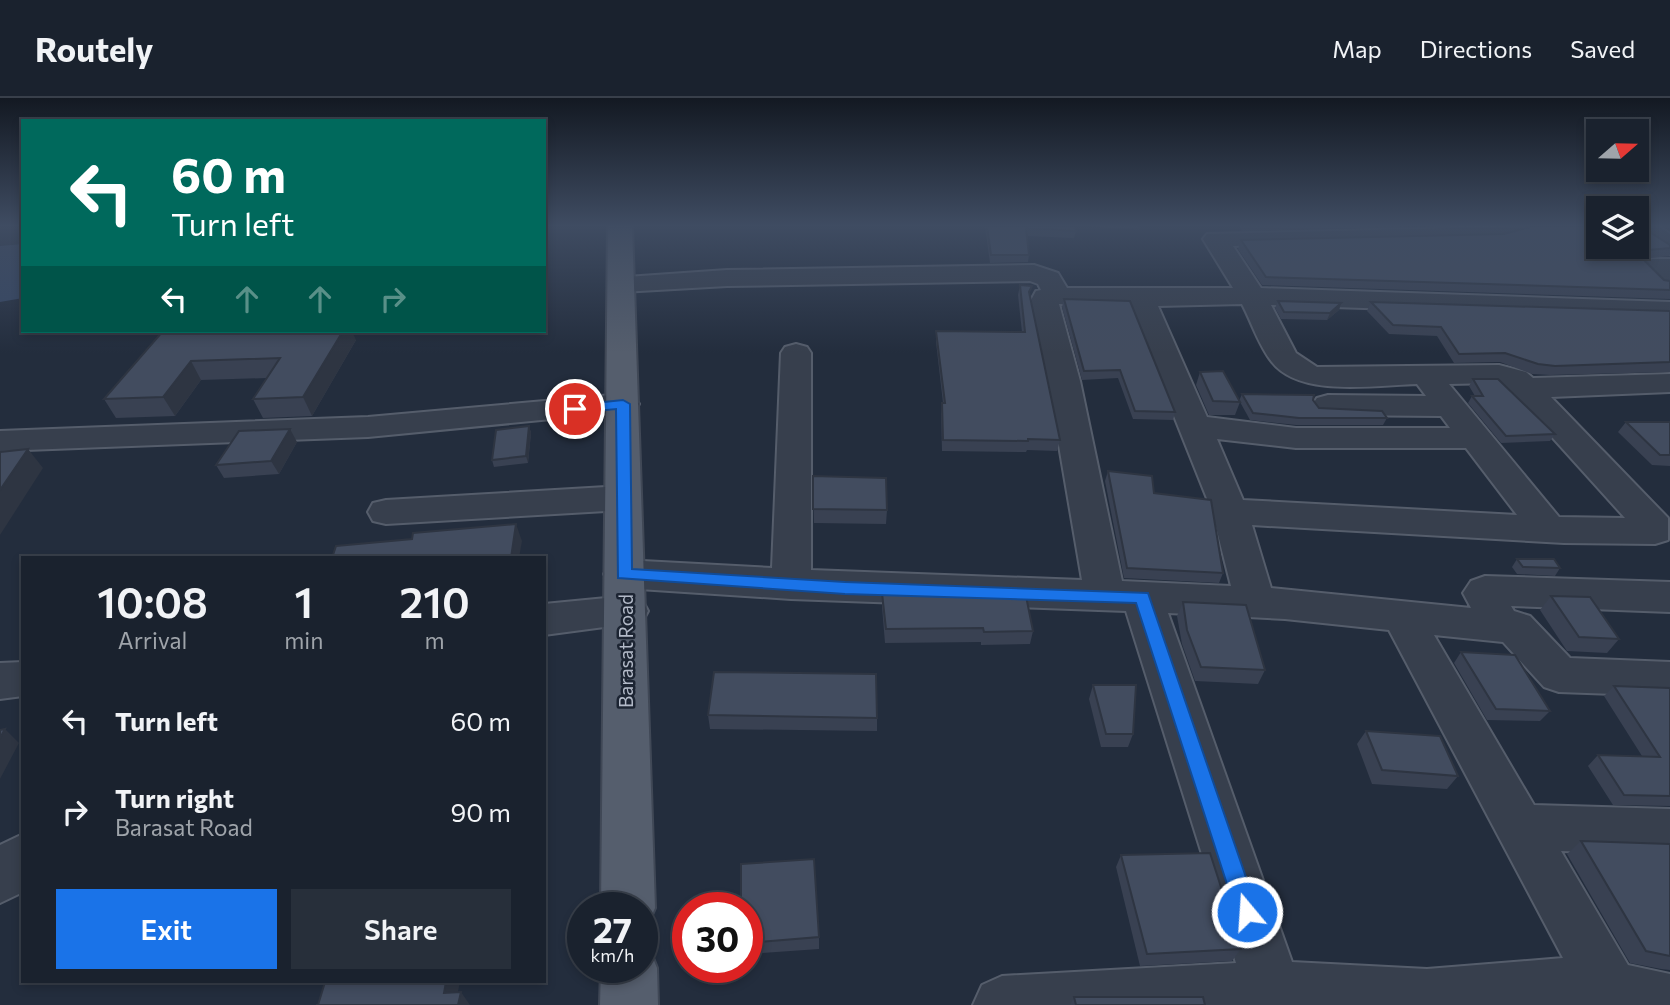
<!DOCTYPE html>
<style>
:root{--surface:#1a222e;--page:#272f3a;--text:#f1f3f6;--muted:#9fa4aa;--line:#383f4a;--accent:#1a73e8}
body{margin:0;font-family:Commissioner,sans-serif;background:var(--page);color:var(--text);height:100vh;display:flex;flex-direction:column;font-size:26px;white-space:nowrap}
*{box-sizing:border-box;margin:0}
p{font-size:23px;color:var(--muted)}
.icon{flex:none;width:38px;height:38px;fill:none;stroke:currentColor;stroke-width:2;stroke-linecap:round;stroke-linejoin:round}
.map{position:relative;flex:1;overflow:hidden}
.panel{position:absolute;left:21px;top:458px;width:525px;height:427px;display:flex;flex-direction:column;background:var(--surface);border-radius:0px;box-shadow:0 4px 10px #0003,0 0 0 2px var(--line)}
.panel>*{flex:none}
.hud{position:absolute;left:21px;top:21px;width:525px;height:214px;border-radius:0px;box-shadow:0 4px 10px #0003,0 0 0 2px var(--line);background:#00695c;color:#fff;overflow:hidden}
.needle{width:46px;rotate:70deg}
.fabs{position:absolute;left:1586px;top:21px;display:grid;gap:14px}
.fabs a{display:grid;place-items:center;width:63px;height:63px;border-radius:0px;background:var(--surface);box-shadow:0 4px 10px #0003,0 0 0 2px var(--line);font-size:35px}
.speed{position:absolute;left:567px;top:794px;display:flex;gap:14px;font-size:35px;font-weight:700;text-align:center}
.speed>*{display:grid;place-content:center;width:91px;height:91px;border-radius:50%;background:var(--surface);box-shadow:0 4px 10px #0003,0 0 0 2px var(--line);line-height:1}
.speed small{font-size:18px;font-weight:400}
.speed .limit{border:10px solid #d22;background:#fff;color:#111}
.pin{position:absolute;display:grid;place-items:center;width:60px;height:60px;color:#fff;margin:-30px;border:4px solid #fff;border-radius:50%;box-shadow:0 2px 7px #0007}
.me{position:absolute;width:77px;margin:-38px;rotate:342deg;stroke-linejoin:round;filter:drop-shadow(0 0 5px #0008)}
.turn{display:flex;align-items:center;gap:24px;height:147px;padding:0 35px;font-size:32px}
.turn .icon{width:91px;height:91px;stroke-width:2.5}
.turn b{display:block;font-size:49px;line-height:60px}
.lanes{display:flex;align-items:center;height:66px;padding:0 35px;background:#0003;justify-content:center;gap:35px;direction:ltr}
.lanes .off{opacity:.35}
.eta{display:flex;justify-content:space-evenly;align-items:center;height:119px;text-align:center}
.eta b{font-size:42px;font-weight:600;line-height:49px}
.primary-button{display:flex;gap:14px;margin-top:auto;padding:14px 35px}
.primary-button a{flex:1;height:80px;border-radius:0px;background:var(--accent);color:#fff;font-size:28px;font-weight:600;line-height:80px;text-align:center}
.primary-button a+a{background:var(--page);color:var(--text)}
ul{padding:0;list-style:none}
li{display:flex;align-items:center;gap:21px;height:91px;padding:0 35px}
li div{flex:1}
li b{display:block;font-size:26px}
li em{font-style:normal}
header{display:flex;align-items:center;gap:42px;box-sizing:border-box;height:98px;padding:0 35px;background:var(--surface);border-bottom:2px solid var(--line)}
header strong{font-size:33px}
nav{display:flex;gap:38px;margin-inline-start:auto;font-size:24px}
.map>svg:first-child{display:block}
</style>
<header>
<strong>Routely</strong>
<nav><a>Map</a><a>Directions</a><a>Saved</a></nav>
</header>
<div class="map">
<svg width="1670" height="907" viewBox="0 0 1670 907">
<rect width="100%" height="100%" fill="#232d3d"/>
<path fill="#364764" d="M23,146V200L0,204V148Z"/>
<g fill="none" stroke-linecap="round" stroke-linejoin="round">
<g stroke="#555d6b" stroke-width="4">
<g id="minor">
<path d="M1534,128L1531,133L1499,142L1233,148L1261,190L1670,204V220L1271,207L1296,255L1317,269L1499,267L1526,274L1533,280L1670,276V294L1551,299L1668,420V442L1655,446L1564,445L1252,427L1271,490L1471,510L1463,495L1471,483L1485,478L1670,484V514L1511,508L1514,513L1530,518L1570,560L1670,564V598L1559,594L1544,589L1503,544L1434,537L1534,707L1670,711V757L1561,753L1628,867L1670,876V907H973L982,887L1002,878L1236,865L1126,513L791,501L624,490L610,486L604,476L610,466L624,462L772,470L781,255L785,249L796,246L807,249L811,255V472L1082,482L1048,283L1030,204L1036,193L1041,192L1038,186L1030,183L727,188L622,194L612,192L608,186L612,180L727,172L1034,167L1058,175L1067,190H1233L1203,141L1207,136ZM1059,206L1130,208L1212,413L1231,488L1122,483L1080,283ZM1242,206C1252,225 1259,248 1272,264C1300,300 1376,287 1417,286L1426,298L1328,297L1317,300L1312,307L1317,314L1328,317L1441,318L1450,330H1296L1207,319L1158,208ZM1497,285L1514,297L1625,420L1559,419L1449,286ZM1217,341L1296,350H1466L1517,417L1243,402ZM1168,515L1285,521L1389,532L1563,860L1427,871L1292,864Z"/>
<path d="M1636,128H1659L1670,136V156L1661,153L1636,134Z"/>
<path d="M1653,161H1670V191L1660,189L1640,169L1644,163Z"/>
<path d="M623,296L634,299L639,306L634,313L368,339L0,353V333L368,319Z"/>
<path d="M623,388L636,392L641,400L636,408L623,412L386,426L373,423L368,414L373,405L386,402Z"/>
<path d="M627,498L642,502L648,513L642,524L544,537V506Z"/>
<path d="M23,564V598L0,601V565Z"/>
<path d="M23,736V794L0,805V747Z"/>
</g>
</g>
<g stroke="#404856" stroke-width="4">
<g id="major">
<path d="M608,128H632L655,810L647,828L642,830V810H601Z"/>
<path d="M642,847L649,850L657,870L658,907H600L601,870H642Z"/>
</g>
</g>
<use href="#minor" fill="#373f4d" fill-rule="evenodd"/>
<use href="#major" fill="#555e6d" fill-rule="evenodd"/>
</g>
<g fill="#394152">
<path d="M985,128H1075L1076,133L1074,140L1027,138L1029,157L1028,164L990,165Z"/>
<path d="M1086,128H1140L1139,132Z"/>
<path d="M1239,128H1431L1242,133Z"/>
<path d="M1663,128H1670V133Z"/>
<path d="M1241,142L1670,147V157L1669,158L1643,161L1664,182L1670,183V201L1262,187L1238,151Z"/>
<path d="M1020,187L1030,199L1060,342L1057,353L1027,352L1026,354L942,353L941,316L942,305H943L936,244V233L1022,234L1018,197Z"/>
<path d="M1064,201L1175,314L1173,322L1133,321L1118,280L1082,282L1062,209Z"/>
<path d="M1278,203L1341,205L1339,212L1327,222L1281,221L1275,210Z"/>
<path d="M1371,204L1670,213V274L1550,277L1532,276L1500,264L1454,265L1437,238L1389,236L1367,213Z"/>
<path d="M163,233L356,242L312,318L263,320L253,301L267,280L201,282L175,318L116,320L104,301Z"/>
<path d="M1200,274L1239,303L1242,296L1313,302L1319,310L1387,320L1383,327H1296L1250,322L1240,304L1235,317H1209L1196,287Z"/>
<path d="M1473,281L1555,336L1550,343L1501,345L1468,305L1472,298H1475L1469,288Z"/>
<path d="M1626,324H1670V368L1652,367L1618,334Z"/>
<path d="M529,328L531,335L528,365L494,369L492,362Z"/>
<path d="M297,344L279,376L224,380L216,367Z"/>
<path d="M1108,373L1223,475L1219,485L1124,480L1105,383Z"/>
<path d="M813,378L887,412L886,426L814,425Z"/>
<path d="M1517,461L1560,470L1555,478L1517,476L1512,469Z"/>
<path d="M882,495L1033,533L1030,546L981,547V544L885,545L882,509Z"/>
<path d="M1551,498L1619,541L1607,555L1567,553L1540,512Z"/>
<path d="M1183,504L1265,572L1258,586L1195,583L1182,546L1177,518Z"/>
<path d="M1461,554L1550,613L1540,623L1487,622L1454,565Z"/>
<path d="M1093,587L1133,636L1128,649H1101L1089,601Z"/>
<path d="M1614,588L1670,590V708L1613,707L1588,668L1598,657L1642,658L1604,598Z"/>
<path d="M708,617L877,620V633L710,631Z"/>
<path d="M1366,633L1458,678L1447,691L1372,686L1357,646Z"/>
<path d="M1581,743L1670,746V872L1661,871L1630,865L1567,756Z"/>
<path d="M1121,757L1241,851L1232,863L1140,868L1116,769Z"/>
<path d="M747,810L819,839V851L747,856Z"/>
<path d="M1074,899L1205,907H1070Z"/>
</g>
<g fill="#2e3542">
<path d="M1341,205L1339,212L1327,222L1330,215Z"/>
<path d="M343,233H352L356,242L312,318L303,299Z"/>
<path d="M191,263L201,282L175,318L163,299Z"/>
<path d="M529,328L531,335L528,365L526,358Z"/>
<path d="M290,331L297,344L279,376L271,363Z"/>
<path d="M28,351L43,370L0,437V392Z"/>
<path d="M516,426L522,443L519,460H511Z"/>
<path d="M5,631L19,645L0,681V640Z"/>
<path d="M446,884H460L455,907L444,895Z"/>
<path d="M461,894L470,907H458Z"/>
</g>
<g fill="#424c5f" stroke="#2e3542" stroke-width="2">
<path d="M987,128H1075L1076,133L1026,130L1029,157H991Z"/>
<path d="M1533,128H1598V149H1636V128H1640L1670,147V150L1649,152L1643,161L1664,182L1670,183V192L1266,179L1241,142L1504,136Z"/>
<path d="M1020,187L1032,188L1029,194L1060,342L1028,341V343L943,342L942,305H945L936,233L1025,234Z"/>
<path d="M1064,201L1130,203L1175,314L1135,313L1120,272L1084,273Z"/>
<path d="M1278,203L1341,205L1330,215L1284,214Z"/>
<path d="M1371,204L1670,213V264L1555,268L1538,266L1505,255L1459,256L1441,229L1393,227Z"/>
<path d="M163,233H343L303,299L253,301L280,260L191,263L163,299L104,301Z"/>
<path d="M1223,273L1240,304L1213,303L1200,274Z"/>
<path d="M1473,281H1498L1555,336L1506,338L1472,298H1483Z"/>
<path d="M1242,296L1314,297L1313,302L1319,310L1382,313L1387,320H1299L1253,315Z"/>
<path d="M1626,324H1670V357H1660Z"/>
<path d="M529,328L526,358L492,362L496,332Z"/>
<path d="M290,331L271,363L216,367L239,333Z"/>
<path d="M28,351L0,392V354Z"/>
<path d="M1108,373L1152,378L1154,395L1211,402L1223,475L1127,470Z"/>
<path d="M813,378L886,380L887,412L813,411Z"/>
<path d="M516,426L511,460H332L336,448L412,441L413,435Z"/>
<path d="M1517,461H1554L1560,470L1523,469Z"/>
<path d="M882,495L1026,498L1033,533L984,534L983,530L886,531Z"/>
<path d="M1551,498L1590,499L1619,541L1579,539Z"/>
<path d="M1183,504L1246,507L1265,572L1201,569L1187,532Z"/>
<path d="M1461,554L1515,557L1550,613L1496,611Z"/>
<path d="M714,574L876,576L877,620L708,617Z"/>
<path d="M1093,587H1136L1133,636H1106Z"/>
<path d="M1614,588L1670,590V698L1624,697L1598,657L1660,659Z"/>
<path d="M5,631L0,640V632Z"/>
<path d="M1366,633L1440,638L1458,678L1382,672Z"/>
<path d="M1581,743L1670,746V858L1646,853Z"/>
<path d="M1210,755L1241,851L1147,856L1121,757Z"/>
<path d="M814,761L819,839L747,845V810H741V766Z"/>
<path d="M325,884H446L444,895L461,894L458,907H316H318Z"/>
<path d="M1074,899H1203L1205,907H1076Z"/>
</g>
<linearGradient id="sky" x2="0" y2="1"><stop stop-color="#131922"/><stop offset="0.5" stop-color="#3f4c62"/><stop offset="1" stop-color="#3f4c62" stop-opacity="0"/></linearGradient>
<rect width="1670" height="255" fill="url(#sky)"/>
<path fill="#1a73e8" stroke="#114b97" stroke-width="2" d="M623,302L630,306L632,471L845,484L1148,495L1258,814L1255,821L1247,825L1239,821L1236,814L1136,505L845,496L618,480L616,311L575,315L569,311L575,307Z"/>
<g text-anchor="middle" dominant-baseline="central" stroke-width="5" stroke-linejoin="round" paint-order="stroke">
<g font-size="19" fill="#b3bac8" stroke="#1c2432">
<text transform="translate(625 553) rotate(-90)">Barasat Road</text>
</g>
</g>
</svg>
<div class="fabs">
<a><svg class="needle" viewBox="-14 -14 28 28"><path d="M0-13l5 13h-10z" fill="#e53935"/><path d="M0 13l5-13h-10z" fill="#9fa4aa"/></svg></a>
<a><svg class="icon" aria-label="layers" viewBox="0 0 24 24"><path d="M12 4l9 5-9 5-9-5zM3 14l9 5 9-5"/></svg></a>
</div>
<div class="speed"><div>27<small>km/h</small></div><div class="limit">30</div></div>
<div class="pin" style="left:575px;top:311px;background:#d93025"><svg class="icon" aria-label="arrive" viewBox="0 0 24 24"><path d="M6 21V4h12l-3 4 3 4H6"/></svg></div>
<svg class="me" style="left:1247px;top:814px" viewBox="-20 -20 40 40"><circle r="17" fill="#1a73e8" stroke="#fff" stroke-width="3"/><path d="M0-11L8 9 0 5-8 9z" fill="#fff"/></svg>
<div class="hud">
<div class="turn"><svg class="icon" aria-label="left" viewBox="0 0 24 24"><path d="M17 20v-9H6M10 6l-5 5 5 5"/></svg><div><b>60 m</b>Turn left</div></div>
<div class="lanes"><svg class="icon" aria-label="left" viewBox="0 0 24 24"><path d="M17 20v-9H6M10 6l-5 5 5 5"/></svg><svg class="icon off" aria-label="ahead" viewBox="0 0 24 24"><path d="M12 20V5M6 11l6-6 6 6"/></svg><svg class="icon off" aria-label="ahead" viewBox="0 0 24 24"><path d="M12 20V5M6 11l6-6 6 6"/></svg><svg class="icon off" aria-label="right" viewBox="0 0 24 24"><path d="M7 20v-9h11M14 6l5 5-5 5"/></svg></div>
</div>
<section class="panel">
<div class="eta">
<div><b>10:08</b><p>Arrival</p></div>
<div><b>1</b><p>min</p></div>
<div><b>210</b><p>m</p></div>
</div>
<ul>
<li><svg class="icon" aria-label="left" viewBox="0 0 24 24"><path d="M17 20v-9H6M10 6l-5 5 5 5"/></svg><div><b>Turn left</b></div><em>60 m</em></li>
<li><svg class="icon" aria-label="right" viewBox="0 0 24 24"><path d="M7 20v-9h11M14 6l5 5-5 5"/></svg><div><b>Turn right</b><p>Barasat Road</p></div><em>90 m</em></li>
</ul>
<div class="primary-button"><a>Exit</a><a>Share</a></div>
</section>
</div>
